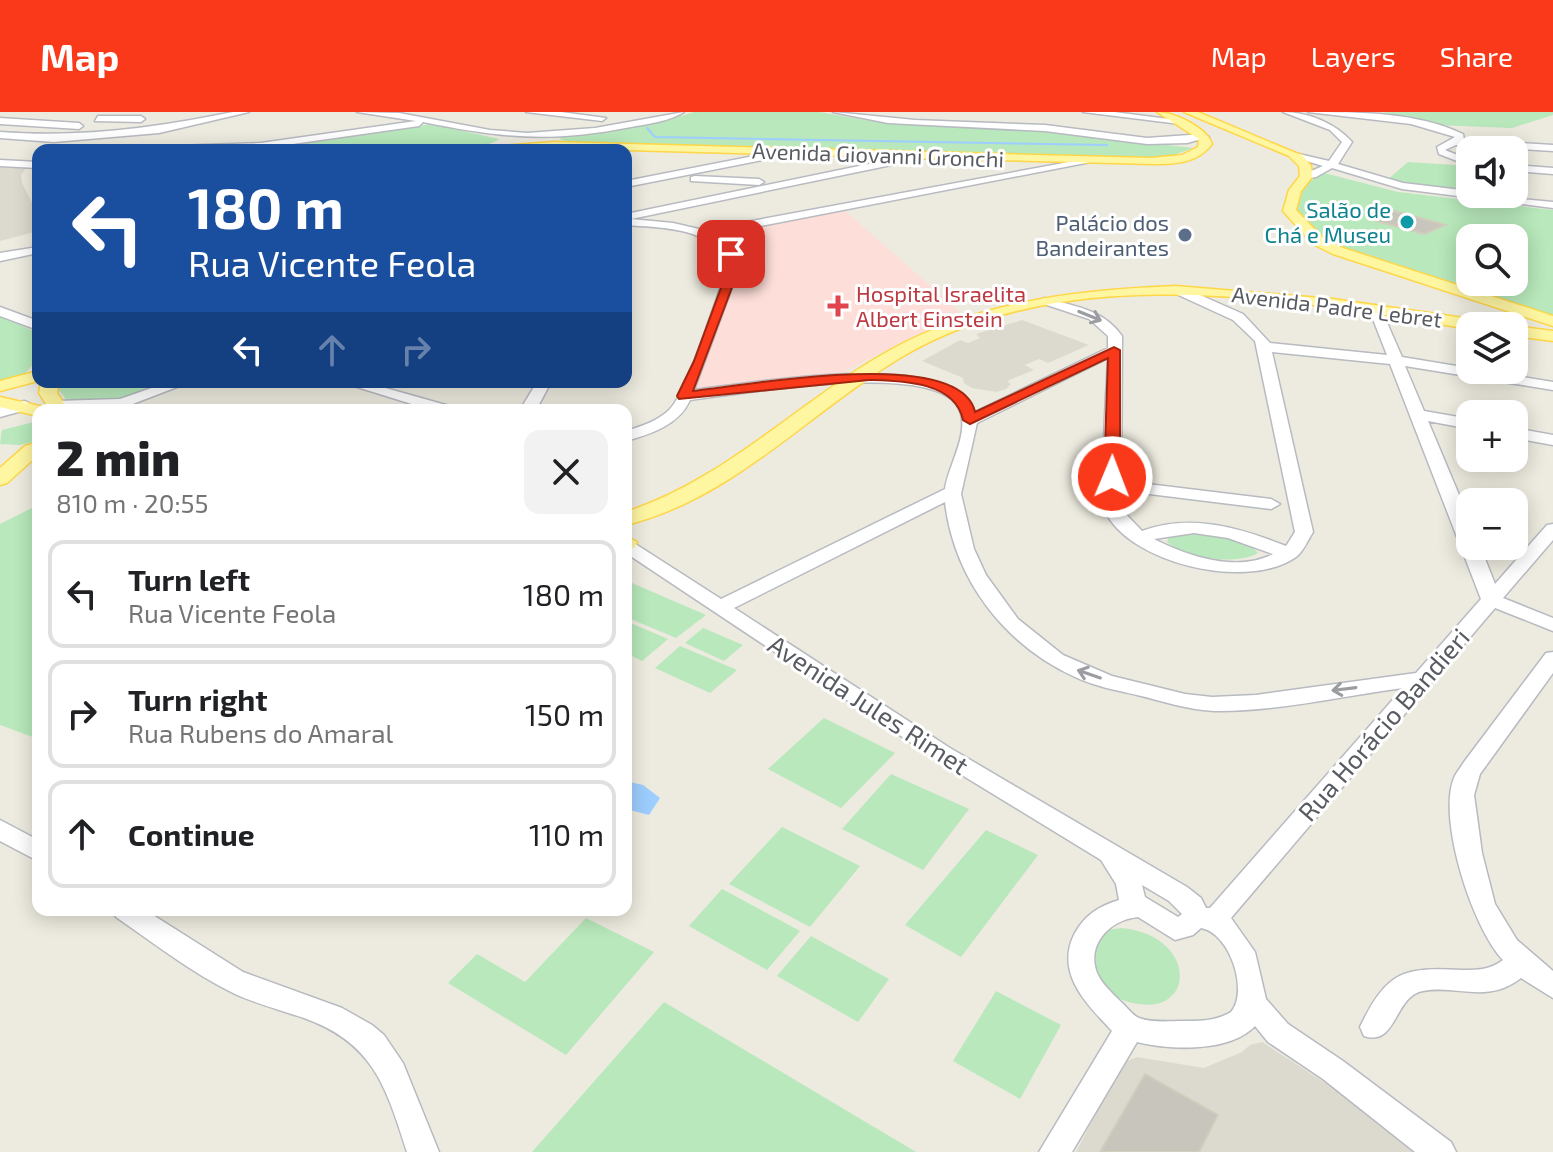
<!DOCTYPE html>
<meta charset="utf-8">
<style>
:root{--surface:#fff;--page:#f2f2f2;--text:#202124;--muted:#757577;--line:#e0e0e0;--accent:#f93919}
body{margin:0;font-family:"Exo 2",sans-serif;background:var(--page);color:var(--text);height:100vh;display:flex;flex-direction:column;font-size:30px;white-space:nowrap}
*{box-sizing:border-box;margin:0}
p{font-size:26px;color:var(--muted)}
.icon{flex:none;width:44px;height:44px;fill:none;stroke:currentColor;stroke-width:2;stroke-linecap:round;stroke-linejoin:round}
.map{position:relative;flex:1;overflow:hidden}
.drawer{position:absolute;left:32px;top:292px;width:600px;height:512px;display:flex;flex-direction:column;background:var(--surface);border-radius:16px;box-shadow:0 4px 20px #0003}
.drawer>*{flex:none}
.top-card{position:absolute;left:32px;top:32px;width:600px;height:244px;border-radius:16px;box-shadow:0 4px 20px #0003;background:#1a4fa0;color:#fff;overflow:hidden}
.buttons{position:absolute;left:1456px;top:24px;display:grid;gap:16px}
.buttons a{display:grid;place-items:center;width:72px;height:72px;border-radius:16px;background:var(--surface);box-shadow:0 4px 20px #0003;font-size:40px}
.pin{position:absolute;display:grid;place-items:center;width:68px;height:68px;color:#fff;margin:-34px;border-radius:16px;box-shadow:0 4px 12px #0006}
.me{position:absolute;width:88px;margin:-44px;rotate:1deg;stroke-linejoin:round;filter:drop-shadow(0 0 6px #0008)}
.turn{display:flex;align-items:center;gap:28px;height:168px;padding:0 24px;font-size:36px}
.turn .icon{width:104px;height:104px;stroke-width:2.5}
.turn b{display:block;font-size:56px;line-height:68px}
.lanes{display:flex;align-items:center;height:76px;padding:0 24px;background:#0003;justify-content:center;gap:40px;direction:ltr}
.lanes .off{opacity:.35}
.round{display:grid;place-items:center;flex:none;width:84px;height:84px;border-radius:16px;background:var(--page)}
.headline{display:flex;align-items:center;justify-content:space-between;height:136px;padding:0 24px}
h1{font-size:48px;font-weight:800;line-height:60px}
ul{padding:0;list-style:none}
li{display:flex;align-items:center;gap:24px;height:108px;margin:0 16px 12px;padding:0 8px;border:4px solid var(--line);border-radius:16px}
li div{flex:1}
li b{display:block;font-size:30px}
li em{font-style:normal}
header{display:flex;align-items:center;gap:48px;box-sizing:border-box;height:112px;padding:0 40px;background:var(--accent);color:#fff}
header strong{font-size:38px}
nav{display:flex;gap:44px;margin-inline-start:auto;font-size:28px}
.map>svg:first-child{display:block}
</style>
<header>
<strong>Map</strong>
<nav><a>Map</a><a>Layers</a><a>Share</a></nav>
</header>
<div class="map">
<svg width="1553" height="1040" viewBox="0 0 1553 1040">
<rect width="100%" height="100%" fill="#edebdf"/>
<g fill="#dcdace">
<path d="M0,54L26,56L21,63L22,71L37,100L38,119L0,129Z"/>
<path d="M1022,208L1089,233L1048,251L1039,247L1025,253L1034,258L1007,269L1011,272L1006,277L997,280L972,276L964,271L963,266L922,249L960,228L968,231L980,226L976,222Z"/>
<path d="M1262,930L1361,994L1421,1040H1076L1122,951L1137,945L1204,956L1242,940L1250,933Z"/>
</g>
<path fill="#fdded8" d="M843,97L959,199L960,205L911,225L834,265L694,282L716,222L735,151L710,121Z"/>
<g fill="#b8e8bb" fill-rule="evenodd">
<path d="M694,0H820L887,12L1021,16L1193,36L1171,44L1134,46L569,30L559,27L566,24L655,12Z"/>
<path d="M1383,0H1553V3L1512,16L1435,13Z"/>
<path d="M432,12L499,27C484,44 320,41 294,33Z"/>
<path d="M1408,50L1470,54V80L1386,69Z"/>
<path d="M1324,61L1398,80L1553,98V203L1343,138L1320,125L1291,94L1305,72ZM1470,126H1514V170H1470Z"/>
<path d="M0,204L38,221C38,252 32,264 0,270Z"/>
<path d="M62,270H129L147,277L117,287H66L58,277Z"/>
<path d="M38,309V329L19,333L0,332L2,318Z"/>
<path d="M38,393V627L0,613V412Z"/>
<path d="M1178,423C1201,422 1242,422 1258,441C1236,454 1186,446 1167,430L1169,425Z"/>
<path d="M632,471L706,503L676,526L626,505V475Z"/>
<path d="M626,509L668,527L642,549L626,541Z"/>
<path d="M703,516L743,533L724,549L685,531Z"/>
<path d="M680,534L737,558L710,581L655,556Z"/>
<path d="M824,606L895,641L841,696L768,657Z"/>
<path d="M891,662L969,697L923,758L842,717Z"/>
<path d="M782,715L860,754L810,815L729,772Z"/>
<path d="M986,718L1038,743L961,845L905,813Z"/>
<path d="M722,777L800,819L767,858L689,814Z"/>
<path d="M586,806L654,840L566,943L448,871L477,842L525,870Z"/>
<path d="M1122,816C1200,824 1196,909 1129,890C1117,887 1104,881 1097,871C1090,863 1090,846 1088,835L1107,818Z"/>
<path d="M811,824L889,867L858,910L777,864Z"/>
<path d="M996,879L1061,913L1020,987L953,949Z"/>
<path d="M664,890L916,1040H532Z"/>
</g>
<path fill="#9dceff" d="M626,669L643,673L660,686L649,703L626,697Z"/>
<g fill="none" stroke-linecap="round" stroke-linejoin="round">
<path stroke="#9dceff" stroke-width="2" d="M647,16L655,25L1107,33"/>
</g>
<g fill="#c8c5bc" stroke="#d2cdbd" stroke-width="2">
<path d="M1391,98L1446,113L1424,122L1369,107Z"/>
<path d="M1145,962L1218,1003L1199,1040H1100Z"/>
</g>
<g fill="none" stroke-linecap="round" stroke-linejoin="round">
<g stroke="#b7bac0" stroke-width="3">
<g id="minor">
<path d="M233,0H249L159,21L54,30L0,26V20C79,26 155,16 233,0Z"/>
<path d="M357,0L399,1L490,18L527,21L595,16L684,0C670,9 648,12 631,15C550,31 502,26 423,10L419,14L251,38H140L145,35L261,31L416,9Z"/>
<path d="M526,0H561L606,6L602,9Z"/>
<path d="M833,0L915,8L1045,13L1147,26L1204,22L1209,25L1187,31L1147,32L1045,19L888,11Z"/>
<path d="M1083,0H1114L1184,9L1180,12Z"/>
<path d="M1283,0C1308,0 1335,11 1352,30L1338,52L1403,71L1470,79V82L1553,90V96L1402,77L1332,56L1316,65L1302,67V63L1323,54L1290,44V40L1329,49L1342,30L1330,18Z"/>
<path d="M1308,0C1358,0 1417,0 1463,22L1464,28L1553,33V39L1456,33L1445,38L1470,48V54L1439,42L1437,35L1455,25L1411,12Z"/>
<path d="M98,4H141L145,7L141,10L95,9Z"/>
<path d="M0,6L79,11L83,14L79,17L0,12Z"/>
<path d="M795,36L798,41L626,75V69Z"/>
<path d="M927,40L930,45L631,107L673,111L703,118L1096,45L1101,48L714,123L732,138L740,154L694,278C747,272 953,235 975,300L1108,236V224L1089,207L1038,190L1044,186C1074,194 1103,197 1122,224L1121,397L1142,419C1191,401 1240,416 1286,434L1295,420L1255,229L1233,208L1174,181V175H1182L1243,202L1270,231L1387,243L1369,197L1375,193L1381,197L1402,245L1553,270V278L1405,254L1424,299L1470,307V317L1428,309L1470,409V434H1480L1495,472L1547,413L1553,412V428L1503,486L1553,506V519L1495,496L1231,806L1255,840L1266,887L1288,912L1343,949L1451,1030L1456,1040H1415L1323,967L1268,930L1255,914C1229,941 1170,938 1137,930L1072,1040H1039L1112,919C1087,892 1054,861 1075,821C1085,803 1099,794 1119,788L1116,772L1101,748L934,646L626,441V426L721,487L945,377C948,353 972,318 958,295C932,248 738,282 690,288C679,313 651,322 626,329V319C642,314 658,309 670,297C688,279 717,183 728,154C712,114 663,116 626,113V102ZM1272,240L1390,252L1481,487L1416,561L1256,583L1212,585L1185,582L1112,564L1063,543L1018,507L986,463L974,437L961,382L977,311L1108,246C1107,270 1099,387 1105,399C1130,452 1248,479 1296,445C1303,440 1308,428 1313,420ZM945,390C954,467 1004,532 1073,564C1093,574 1116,578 1137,583C1163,589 1188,598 1215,599C1274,600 1343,584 1403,576L1210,796H1206L1201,786L1187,775L950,636L734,496ZM1194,421L1228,426L1273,442C1237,461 1187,444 1154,427ZM1142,773L1169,789L1182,802L1178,805L1145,785ZM1138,805L1175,828L1193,823L1201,816C1230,821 1249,879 1231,900C1216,909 1200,909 1183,909C1169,909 1152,911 1139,906C1132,903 1127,895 1121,890C1112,881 1102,872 1097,861C1086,832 1110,808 1138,805Z"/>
<path d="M0,48L38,50V56L0,54Z"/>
<path d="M1514,53L1553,56V62L1514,59Z"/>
<path d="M695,64L759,67L764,70L759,73L691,69V65Z"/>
<path d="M38,135V141L0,149V141Z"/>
<path d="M0,195L38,209V218L0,204Z"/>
<path d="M169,270H190L117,298H55L49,294L57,289L120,287Z"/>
<path d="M341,270H364L453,295L456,298H431Z"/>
<path d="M537,270H551L536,298H520Z"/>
<path d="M24,289L29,291V297L0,305V295Z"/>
<path d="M1514,316L1553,323V333L1514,326Z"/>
<path d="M1131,370L1271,387L1280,392L1271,397L1125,379L1123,375Z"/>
<path d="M1553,540V561L1480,662L1474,683L1482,741L1495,792L1517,828L1553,859V886L1521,866C1486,893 1457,872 1423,879C1394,884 1397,935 1364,924L1360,915C1387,859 1403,855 1462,858C1478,858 1490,858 1503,848C1473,817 1437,707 1454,666C1456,661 1461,655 1464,650L1546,541Z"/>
<path d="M0,708L38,728V749L0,729Z"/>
<path d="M112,798H145L243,860L342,896L372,913L384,923L403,951L439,1040H407C386,975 374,931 304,906C281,898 257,892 235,882C192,861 155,832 116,805Z"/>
</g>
</g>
<g stroke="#fed647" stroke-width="3">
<g id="major">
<path d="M1157,0C1174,0 1206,15 1212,32C1197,52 1174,52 1151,52L554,36L483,38L489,35L554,30L1151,46L1182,43L1198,35L1199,27Z"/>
<path d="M1184,0H1198L1303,44L1311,54L1312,65L1301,79L1296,98L1323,126L1343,136L1553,204V214L1333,142L1313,132L1283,99L1289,78L1300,64L1299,54L1289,44Z"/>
<path d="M1176,174L1333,187L1484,209L1492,214H1470V217C1280,186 1055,143 884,256C799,311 727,388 626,413V400C721,369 789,299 873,248C966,191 1070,178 1176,174Z"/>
<path d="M1514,214L1553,219V229L1514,224Z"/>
<path d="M38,259V269L0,279V269Z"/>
<path d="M41,270H59L57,281L68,298H50L39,281Z"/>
<path d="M0,285L44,295L46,298H38V304L0,295Z"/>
<path d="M32,332L38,334V343L7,371L0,373V356L25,334Z"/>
<path d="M626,424L637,430L634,436L626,437Z"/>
</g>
</g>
<use href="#minor" fill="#fff" fill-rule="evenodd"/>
<use href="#major" fill="#fff6a2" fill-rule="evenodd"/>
</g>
<defs><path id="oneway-shaft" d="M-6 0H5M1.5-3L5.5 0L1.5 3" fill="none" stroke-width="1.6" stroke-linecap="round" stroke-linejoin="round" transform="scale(2)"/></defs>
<g stroke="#9b9da1">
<use href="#oneway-shaft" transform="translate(1090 204) rotate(22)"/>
<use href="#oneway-shaft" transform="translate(1089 562) rotate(-161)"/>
<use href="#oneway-shaft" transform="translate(1344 577) rotate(173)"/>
</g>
<path fill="#f93919" stroke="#a22510" stroke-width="2" d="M728,140H735L740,154L693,279C744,274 960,233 975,300L1114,235L1120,238V365L1112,370L1104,365L1108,246L970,312L963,308C955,269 901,269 869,268L679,287L677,284L694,249L729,154Z"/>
<circle fill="#0f9aa8" stroke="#fff" stroke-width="3" cx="1407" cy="110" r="8"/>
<circle fill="#5c6f8a" stroke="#fff" stroke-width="3" cx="1185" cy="123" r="8"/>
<path fill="#e0444e" stroke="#fff" stroke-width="3" d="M834 182h8v8h8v8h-8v8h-8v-8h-8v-8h8z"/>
<g text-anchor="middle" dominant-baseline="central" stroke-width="6" stroke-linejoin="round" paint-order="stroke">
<g font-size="22" fill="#585c62" stroke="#fff">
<text transform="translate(878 42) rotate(2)">Avenida Giovanni Gronchi</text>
<text transform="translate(1337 194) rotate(7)">Avenida Padre Lebret</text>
</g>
<g font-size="22" fill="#0d838f" stroke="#fff" text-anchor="end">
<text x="1391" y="97">Salão de<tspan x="1391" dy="25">Chá e Museu</tspan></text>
</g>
<g font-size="22" fill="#4e5e75" stroke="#fff" text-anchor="end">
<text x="1169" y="110">Palácio dos<tspan x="1169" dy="25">Bandeirantes</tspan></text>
</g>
<g font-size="22" fill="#be3a42" stroke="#fff" text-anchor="start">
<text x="856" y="181">Hospital Israelita<tspan x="856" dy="25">Albert Einstein</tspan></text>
</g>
<g font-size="26" fill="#585c62" stroke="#fff">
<text transform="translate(869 592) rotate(33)">Avenida Jules Rimet</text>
<text transform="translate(1383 612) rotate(-49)">Rua Horácio Bandieri</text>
</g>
</g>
</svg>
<div class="buttons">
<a><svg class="icon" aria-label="sound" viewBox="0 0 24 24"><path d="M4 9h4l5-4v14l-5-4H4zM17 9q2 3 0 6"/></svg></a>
<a><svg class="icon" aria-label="search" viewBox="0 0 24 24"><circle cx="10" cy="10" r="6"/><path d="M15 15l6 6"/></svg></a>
<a><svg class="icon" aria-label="layers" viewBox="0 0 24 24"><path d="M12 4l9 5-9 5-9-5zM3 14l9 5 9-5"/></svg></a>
<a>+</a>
<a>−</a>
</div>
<div class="pin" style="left:731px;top:142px;background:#d93025"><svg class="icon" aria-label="arrive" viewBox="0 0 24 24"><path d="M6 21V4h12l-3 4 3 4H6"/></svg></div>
<svg class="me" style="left:1112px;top:365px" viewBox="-20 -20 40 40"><circle r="17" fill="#f93919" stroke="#fff" stroke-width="3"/><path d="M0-11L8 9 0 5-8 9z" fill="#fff"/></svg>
<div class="top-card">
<div class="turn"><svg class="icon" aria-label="left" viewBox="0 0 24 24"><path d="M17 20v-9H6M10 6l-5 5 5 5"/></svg><div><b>180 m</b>Rua Vicente Feola</div></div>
<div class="lanes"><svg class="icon" aria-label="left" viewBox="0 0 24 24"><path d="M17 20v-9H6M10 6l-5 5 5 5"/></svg><svg class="icon off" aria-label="ahead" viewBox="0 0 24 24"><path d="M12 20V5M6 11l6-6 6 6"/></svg><svg class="icon off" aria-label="right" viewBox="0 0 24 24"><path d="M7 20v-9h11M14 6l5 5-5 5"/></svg></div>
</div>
<section class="drawer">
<div class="headline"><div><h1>2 min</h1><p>810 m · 20:55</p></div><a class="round"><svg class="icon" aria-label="close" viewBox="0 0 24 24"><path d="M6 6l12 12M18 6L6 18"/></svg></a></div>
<ul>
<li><svg class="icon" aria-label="left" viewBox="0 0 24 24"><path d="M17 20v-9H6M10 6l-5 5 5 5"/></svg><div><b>Turn left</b><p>Rua Vicente Feola</p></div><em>180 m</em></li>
<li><svg class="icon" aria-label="right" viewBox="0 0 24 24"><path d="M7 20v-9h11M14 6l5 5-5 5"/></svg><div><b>Turn right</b><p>Rua Rubens do Amaral</p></div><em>150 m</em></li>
<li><svg class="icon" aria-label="ahead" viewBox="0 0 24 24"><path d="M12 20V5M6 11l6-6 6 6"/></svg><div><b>Continue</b></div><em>110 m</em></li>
</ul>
</section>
</div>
